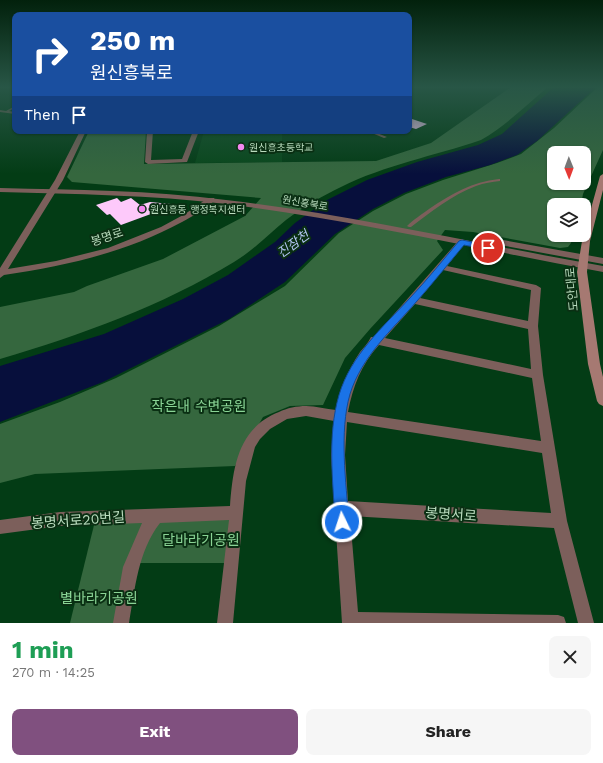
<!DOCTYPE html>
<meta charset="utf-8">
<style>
:root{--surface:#fff;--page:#f6f6f6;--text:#222;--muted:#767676;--accent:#80507f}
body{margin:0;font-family:"Work Sans","Noto Sans KR",sans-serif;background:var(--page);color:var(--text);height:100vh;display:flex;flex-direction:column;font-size:15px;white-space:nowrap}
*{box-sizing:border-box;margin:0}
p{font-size:13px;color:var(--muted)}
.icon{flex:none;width:22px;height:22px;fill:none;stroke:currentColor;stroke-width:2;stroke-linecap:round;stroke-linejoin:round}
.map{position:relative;height:623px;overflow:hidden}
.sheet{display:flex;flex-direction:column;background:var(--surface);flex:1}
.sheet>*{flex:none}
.banner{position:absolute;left:12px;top:12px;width:400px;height:122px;border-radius:8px;box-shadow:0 1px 3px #0004;background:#1a4fa0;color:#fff;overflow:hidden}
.needle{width:26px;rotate:179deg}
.controls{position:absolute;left:547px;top:146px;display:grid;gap:8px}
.controls a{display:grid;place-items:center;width:44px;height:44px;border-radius:8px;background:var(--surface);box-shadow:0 1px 3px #0004;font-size:20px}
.pin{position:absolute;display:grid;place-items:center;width:34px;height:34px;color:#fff;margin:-17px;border:2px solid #fff;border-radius:50%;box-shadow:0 1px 4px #0007}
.me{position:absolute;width:44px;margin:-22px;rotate:356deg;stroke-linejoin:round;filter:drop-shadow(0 0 3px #0008)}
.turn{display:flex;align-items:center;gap:14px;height:84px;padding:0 12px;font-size:18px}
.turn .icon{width:52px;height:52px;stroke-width:2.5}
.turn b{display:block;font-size:28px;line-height:34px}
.then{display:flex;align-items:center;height:38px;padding:0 12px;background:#0003;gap:8px;font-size:15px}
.round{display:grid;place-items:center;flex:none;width:42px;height:42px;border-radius:8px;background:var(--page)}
.head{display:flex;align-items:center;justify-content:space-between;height:68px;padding:0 12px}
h1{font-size:24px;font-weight:700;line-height:30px;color:#1e9e55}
.action{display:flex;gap:8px;margin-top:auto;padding:8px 12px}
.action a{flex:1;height:46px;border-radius:8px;background:var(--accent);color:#fff;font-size:16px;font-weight:700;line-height:46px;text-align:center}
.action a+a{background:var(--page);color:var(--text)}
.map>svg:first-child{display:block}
</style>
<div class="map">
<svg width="603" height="623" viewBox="0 0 603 623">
<rect width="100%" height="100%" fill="#033c15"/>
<path fill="#08471b" d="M204,131H282V162L195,163Z"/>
<g fill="#35673e" fill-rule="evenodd">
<path d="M511,87H548C526,105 506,126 481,140C434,156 385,165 341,187C322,196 303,207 286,220C269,234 254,250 234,262C162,306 81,335 0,359V307L74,292L87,286L163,259L245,216L261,198L72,182L67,177L89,131H146L144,164L376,161L431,143Z"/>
<path d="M598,87H603V150L583,194L581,205H554V235H573L571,243L568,247L560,248L473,232L445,230L437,241L443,250L370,329L345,358L323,405L290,406L263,417L235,466L35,474L0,483V424L60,402L116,378L219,326L285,286L339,233L373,211L406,194L443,180L497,163L521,154L554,128ZM554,153H584V183H554Z"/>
<path d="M233,516L227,563H136L159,519Z"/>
<path d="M149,519L117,623H70L95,521Z"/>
</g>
<path fill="#070f3c" d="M554,87H596L537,141L517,155L490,165L446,177L404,193L373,209L335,234L285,282L229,319L103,382L0,422V366L104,334L183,299L228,275L275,242L295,223L327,200L367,180L417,162L478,145L502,134Z"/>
<g fill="#fdc9fa">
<path d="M409,118L427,124L416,129L409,127Z"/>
<path d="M117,198L121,202L131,198L140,205L150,202L181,205L176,212L159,211L121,225L110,214L107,215L96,205Z"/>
</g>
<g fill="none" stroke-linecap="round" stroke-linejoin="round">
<g fill="#7c5f5b" fill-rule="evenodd">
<path d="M15,106V108L9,111L15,112V114L0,112V110L6,111Z"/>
<path d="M367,131H372L387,137L384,138Z"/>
<path d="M499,179H500V181C492,182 484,183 476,186C452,195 431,212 411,227H409L407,226C413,220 422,214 429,209C451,194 472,182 499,179Z"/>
</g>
<g fill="#7c5f5b" fill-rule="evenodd">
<path d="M80,131H86L63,180L8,269L56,261L108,248L161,227L185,214L208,198H214L215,200C206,209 193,216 182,222C127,252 66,266 4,275L0,278V268L55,180Z"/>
<path d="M147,131H153L151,160L182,159L193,131H199L187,162L148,164L145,162Z"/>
<path d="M462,239L466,242L447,266L536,285L541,288L538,326L543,375L567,521L594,623H578L554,528L350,516L358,612L558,615L564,617L566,623H342L331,455L334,421L306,416L287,419L270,429L260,439L255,447L246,481L233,623H217L229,520L160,523C138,551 135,589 129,623H113L123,567L142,523L60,526L0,534V520L60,512L230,506C233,467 238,428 279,412C287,408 297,406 306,406C316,406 326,409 336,410C340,389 348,370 360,352C364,347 368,343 371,337H374L459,240ZM443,270L531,290L528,321L420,298ZM415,304L528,329L531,369L385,338ZM379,345L532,378L541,441L348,412C353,386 361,365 379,345ZM347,422L542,453L551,513L348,501L345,455Z"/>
</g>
<g fill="#7c5f5b" fill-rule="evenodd">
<path d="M0,188C75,190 151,190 226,200C353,215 477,244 603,266V272C478,249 353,220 226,204C151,195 75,194 0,192Z"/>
<path d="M492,238L603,258V264L489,243L488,241L489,239Z"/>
</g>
<path fill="#a67972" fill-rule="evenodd" d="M603,174V190L590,241L587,272L600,364L603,377V406L599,404L597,401L588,364L577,272L582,241L600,176Z"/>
</g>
<linearGradient id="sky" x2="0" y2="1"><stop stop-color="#02210c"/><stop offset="0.5" stop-color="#285646"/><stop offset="1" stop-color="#285646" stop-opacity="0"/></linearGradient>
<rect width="603" height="174" fill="url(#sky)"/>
<path fill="#1a73e8" stroke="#114b97" d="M462,240L488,245L492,248L488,250L464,245C448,264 433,283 417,301C391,331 362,356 350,394C339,432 346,482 349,522L347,526L342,528L337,526L335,522C333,480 327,436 339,395C351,355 382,328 410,298C427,280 443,260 459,241Z"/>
<g fill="#f489f0" stroke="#0a2f13" stroke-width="1.5">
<circle cx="241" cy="147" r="4"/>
<circle cx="142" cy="209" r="4"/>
</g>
<g text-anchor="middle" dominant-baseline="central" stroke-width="4" stroke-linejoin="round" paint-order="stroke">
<g font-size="10" fill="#badcbe" stroke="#0a2f13" text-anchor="start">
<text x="249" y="147">원신흥초등학교</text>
<text x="150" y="209">원신흥동 행정복지센터</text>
</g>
<g font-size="10" fill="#badcbe" stroke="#0a2f13">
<text transform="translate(305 203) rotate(10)">원신흥북로</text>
</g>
<g font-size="12" fill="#badcbe" stroke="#0a2f13">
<text transform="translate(107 237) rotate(-18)">봉명로</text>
<text transform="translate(572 289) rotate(-95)">도안대로</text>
</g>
<g font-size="13" font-style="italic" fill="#b4c6f5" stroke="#0a2f13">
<text transform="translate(293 244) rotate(-36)">진잠천</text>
</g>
<g font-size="14" fill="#8ad495" stroke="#0a2f13">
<text x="199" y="406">작은내 수변공원</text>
<text x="201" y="540">달바라기공원</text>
<text x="99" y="598">별바라기공원</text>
</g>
<g font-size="14" fill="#badcbe" stroke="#0a2f13">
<text transform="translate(451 514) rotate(4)">봉명서로</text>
<text transform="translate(78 520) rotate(-4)">봉명서로20번길</text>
</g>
</g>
</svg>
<div class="controls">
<a><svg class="needle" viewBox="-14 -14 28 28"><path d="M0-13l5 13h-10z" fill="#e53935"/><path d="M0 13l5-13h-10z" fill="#767676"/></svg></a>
<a><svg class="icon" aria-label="layers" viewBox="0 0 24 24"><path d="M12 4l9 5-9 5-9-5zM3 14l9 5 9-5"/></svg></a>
</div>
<div class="pin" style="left:488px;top:248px;background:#d93025"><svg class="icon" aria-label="arrive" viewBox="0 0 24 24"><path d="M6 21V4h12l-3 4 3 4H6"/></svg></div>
<svg class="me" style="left:342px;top:522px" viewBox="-20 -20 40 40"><circle r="17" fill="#1a73e8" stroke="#fff" stroke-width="3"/><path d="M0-11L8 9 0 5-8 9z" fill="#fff"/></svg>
<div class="banner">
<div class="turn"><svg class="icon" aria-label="right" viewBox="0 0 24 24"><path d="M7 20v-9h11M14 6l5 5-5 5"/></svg><div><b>250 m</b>원신흥북로</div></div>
<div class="then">Then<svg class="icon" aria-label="arrive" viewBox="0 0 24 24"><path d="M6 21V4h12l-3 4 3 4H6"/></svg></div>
</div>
</div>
<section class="sheet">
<div class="head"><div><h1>1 min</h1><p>270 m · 14:25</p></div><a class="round"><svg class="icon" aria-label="close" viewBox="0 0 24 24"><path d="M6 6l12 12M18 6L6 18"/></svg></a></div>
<div class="action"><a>Exit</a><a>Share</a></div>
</section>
